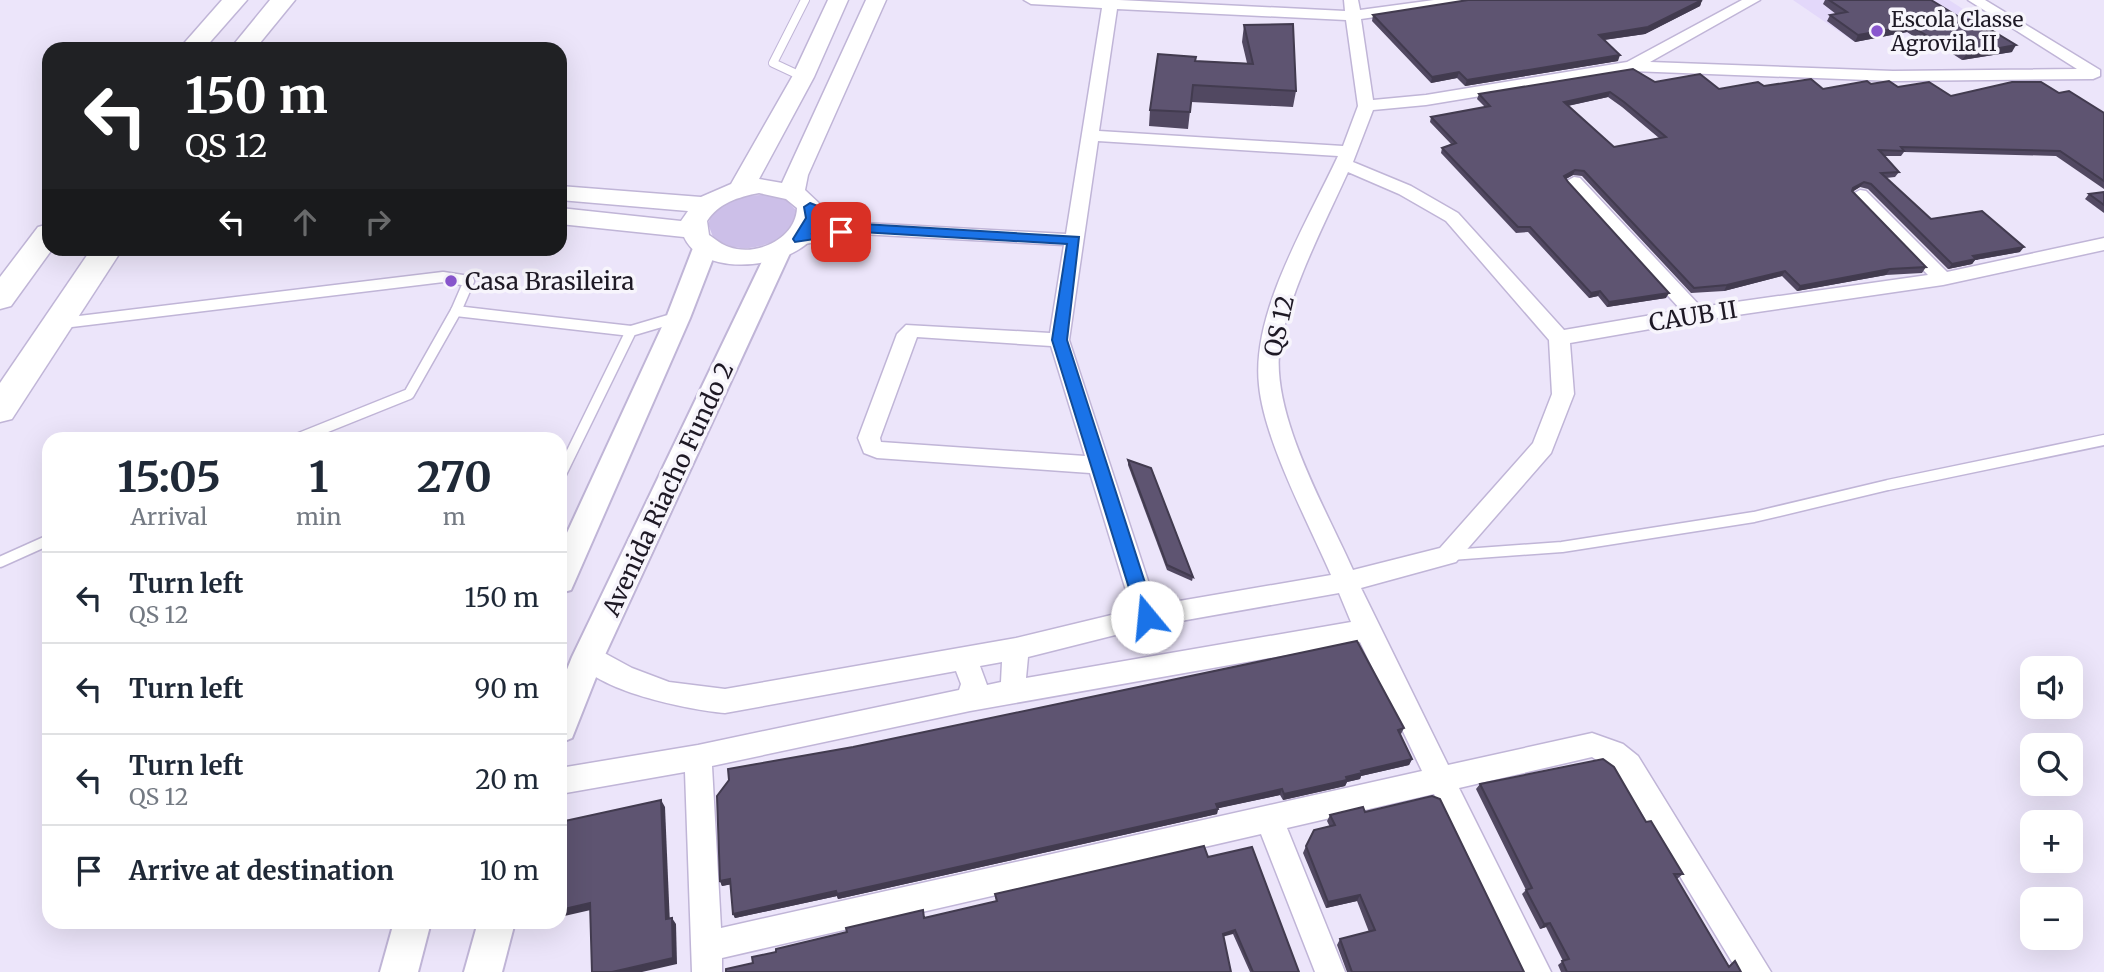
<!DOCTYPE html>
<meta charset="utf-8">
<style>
:root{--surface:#fff;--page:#f6f6f7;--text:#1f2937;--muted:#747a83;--line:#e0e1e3}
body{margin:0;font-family:Merriweather,serif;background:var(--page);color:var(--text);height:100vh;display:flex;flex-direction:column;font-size:26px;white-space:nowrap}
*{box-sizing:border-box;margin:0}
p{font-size:23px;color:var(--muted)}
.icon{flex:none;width:38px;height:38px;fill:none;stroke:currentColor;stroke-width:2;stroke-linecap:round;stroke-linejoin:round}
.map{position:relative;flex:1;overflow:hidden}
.drawer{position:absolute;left:42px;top:432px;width:525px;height:497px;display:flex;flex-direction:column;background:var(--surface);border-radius:21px;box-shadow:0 7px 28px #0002}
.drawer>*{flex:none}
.banner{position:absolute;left:42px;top:42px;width:525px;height:214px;border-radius:21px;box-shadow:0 7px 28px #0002;background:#202124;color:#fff;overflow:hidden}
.tools{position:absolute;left:2020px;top:656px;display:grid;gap:14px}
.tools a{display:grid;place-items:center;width:63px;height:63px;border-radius:14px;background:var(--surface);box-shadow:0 7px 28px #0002;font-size:35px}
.pin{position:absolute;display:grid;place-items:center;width:60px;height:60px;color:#fff;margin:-30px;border-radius:14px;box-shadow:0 4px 10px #0006}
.me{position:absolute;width:77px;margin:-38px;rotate:343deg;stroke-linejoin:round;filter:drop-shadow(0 0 5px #0008)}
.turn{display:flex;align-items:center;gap:24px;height:147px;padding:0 28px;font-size:32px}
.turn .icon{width:91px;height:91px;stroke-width:2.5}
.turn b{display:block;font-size:49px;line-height:60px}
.lanes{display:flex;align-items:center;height:66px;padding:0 28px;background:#0003;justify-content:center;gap:35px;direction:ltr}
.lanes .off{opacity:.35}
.eta{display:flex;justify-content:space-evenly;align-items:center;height:119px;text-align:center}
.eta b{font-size:42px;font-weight:700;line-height:49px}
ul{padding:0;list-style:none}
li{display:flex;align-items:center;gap:21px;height:91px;padding:0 28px;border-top:2px solid var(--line)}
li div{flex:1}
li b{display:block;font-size:26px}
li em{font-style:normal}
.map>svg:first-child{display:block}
</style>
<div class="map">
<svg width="2104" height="972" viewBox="0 0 2104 972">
<rect width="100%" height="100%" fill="#ece5fa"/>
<path fill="#e3d8fa" d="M1793,0H1949L1980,20L1853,41Z"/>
<path fill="#ccbfe8" d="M767,195L786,200L797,211L792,232C767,247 738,257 713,237L708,224C716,199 745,195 767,195Z"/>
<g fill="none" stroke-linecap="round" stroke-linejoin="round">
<g stroke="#c0b5d7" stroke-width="10">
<path id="service-far1" d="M803,77L773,63L805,0"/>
</g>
<g stroke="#c0b5d7" stroke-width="13">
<g id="service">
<path d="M456,311L631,331"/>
<path d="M63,323L443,277L469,281L456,311L409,394L297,439"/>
<path d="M560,476L631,331L675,318"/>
<path d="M1451,555L1562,547L1754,517L1888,485L2104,440"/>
<path d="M0,562L49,540"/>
</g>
</g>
<g stroke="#c0b5d7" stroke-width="3">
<path id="minor" d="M1024,0H1119L1345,11L1344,0H1358L1360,10L1434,0H1472L1465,4L1361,19L1373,100L1426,95L1627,62L1742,0H1760L1650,62L1893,71L2077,69L1968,0H1985L2100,70V76L2093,79L1893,81L1631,71L1426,105L1373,110L1353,162L1411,186L1458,213L1564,330L1681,310L1568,186L1565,182L1574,177L1580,178L1701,307L1928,275L1854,199L1851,195L1860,190L1866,191L1947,272L2104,238V250L1943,285L1696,321L1570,343L1574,394L1551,453L1456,562L1361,588L1448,765L1592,733L1623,744L1638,756L1771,972H1738L1618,774L1592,757L1459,788L1551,972H1520L1434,794L1287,828L1345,972H1315L1261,834L722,958V972H692L685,772L560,794V768L698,745L959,690L961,684L956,671L725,713C690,710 592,691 575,657L579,649L588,646L597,649L632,668L669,682L725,689L1016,638L1132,610L1090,473L877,458L864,453L858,438L897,334L906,325L1050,333L1064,245L861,234L799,245L790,239L792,235L840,226L804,211L801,207L804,203L810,202L864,223L1066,234L1102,8L1031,4ZM1117,9L1346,20L1358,106L1343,146L1099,131ZM1098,141L1338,156C1308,221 1251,312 1259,385C1264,440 1308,522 1331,575L1156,605L1069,340ZM1348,172L1399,194L1446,221L1549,340L1552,394L1533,443L1440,548L1353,570C1326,509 1266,407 1281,340C1294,282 1323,227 1348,172ZM917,337L1051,346L1085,456L881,442L880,438ZM1339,593L1351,622L1026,678L1028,657L1147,627ZM1360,642L1422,771L721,928L712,766L970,711ZM1002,662L1001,682L987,685L980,666Z"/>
</g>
<g stroke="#c0b5d7" stroke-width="4">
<g id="tertiary">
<path d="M705,241L713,243L717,248L690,318L575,581L571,590L560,593V548L666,318L693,248L697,243Z"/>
<path d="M779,244L787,246L791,251L604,657L572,738L560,743V687L572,657L767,251L771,246Z"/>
<path d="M394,922H431L418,972H380Z"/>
<path d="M478,922H515L502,972H464Z"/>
</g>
</g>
<g stroke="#c0b5d7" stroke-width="3">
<path id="secondary" d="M828,0H848L814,77L759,179L782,183L866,0H886L808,175L805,190L822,206C822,211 823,218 822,223C807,268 704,282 684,237L560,224V208L681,221L688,211L560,200V186L701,197L731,184L792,77ZM759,193L786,199L797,208C796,239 756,257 729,247C722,245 715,239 709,235L707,221C719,203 738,197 759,193Z"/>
</g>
<g stroke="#c0b5d7" stroke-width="3">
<g id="trunk">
<path d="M222,0H247L204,49H179Z"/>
<path d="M270,0H295L255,49H230Z"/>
<path d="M49,224V248H53L11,306L0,309V277L38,227Z"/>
<path d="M92,248H123L12,419L0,422V383Z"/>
</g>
</g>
<use href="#service-far1" stroke="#fff" stroke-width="8"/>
<use href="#service" stroke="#fff" stroke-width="10"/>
<use href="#minor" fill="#fff" fill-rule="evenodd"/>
<use href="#tertiary" fill="#fff" fill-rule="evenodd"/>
<use href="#secondary" fill="#fff" fill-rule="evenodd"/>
<use href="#trunk" fill="#fff" fill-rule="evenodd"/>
</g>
<g fill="#514861" fill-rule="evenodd">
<path d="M1702,0L1700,6L1645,34L1604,40L1618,61L1465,86L1457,78L1431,83L1372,21L1373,15Z"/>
<path d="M1825,0H1931L2012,52L1962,60L1939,45L1930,47L1907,32L1855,42L1827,21L1830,15L1836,14L1823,4Z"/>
<path d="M1244,25L1296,91L1293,107L1191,102L1188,129L1149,126L1150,110L1195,61L1247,63L1242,42Z"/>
<path d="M1655,82L1719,89L1764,86L1823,89L1871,84L1951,96L2059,93L2104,113V189L2056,156L1904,152L1901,156H1884L1899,172L1895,177L1886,178L1931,219L2020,252L1975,260L1972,264L1948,269L1868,189L1860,187L1852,192L1926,267L1922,273L1886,275L1797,291L1782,276L1724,291L1691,293L1582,176L1573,175L1566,179L1568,182L1666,298L1607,307L1598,296L1589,298L1528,232L1516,233L1441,153L1442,148L1451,144L1430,122L1431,117L1485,107L1477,99L1479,94ZM1608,97L1622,107L1659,138L1614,147L1568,106Z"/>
<path d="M2104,192V213L2085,199L2089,194Z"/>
<path d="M1128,460L1193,577L1192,581L1167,570L1128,465Z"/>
<path d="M1404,728L1401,734H1400L1412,759L1409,765L1361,776L1360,779L1347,782L1345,786L1283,800L1280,795L1218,808L1217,814L838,899L837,896L735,918L733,914L731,884L722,886L720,881Z"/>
<path d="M1480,784L1646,822L1683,874L1677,879L1729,966L1735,961L1741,972H1561L1558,965L1563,961L1546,927L1540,929L1522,894L1526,890L1476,789Z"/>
<path d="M1365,812L1524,972H1347L1337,945L1340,939L1369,932L1357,901L1326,908L1303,853L1306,846L1330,827L1327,821L1330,815Z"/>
<path d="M1208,857L1299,972H1250L1233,934L924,918L996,901L995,894Z"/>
</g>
<g fill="#423b4f">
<path d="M1702,0L1700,6L1645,34L1596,41L1599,35Z"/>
<path d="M1911,26L1907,32L1855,42L1858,35Z"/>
<path d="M1943,39L1939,45L1930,47L1934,40Z"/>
<path d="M2016,45L2012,52L1962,60L1967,54Z"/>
<path d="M1620,55L1618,61L1465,86L1467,80Z"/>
<path d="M1459,72L1457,78L1431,83L1432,77Z"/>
<path d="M1610,92L1608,97L1562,107L1564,102Z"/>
<path d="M1575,170L1573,175L1562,181L1564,176Z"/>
<path d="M1864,182L1860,187L1850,193L1853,188Z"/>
<path d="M2024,247L2020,252L1975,260L1972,264L1948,269L1952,264L1973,256Z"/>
<path d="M1890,269L1886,275L1797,291L1800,286Z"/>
<path d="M1785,271L1782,276L1724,291L1727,285Z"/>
<path d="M1600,291L1598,296L1589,298L1591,293Z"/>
<path d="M1669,293L1666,298L1607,307L1609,302Z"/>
<path d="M1412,759L1409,765L1361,776L1360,779L1347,782L1345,786L1283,800L1284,794L1346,777L1361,771Z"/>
<path d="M1282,789L1280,795L1215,809L1216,804Z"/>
<path d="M661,800L665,807L670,925L666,919Z"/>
<path d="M1218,809L1217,814L838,899L837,896L735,918L733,914Z"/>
<path d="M730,879L733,884L722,886L720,881Z"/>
<path d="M1360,895L1357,901L1326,908L1328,902Z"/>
<path d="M590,903L595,909L560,917V910Z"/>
<path d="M672,918L676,924L677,964L642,972H612Z"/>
<path d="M1550,923L1546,927L1540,929L1544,924Z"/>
<path d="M1235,930L1233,934L1222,937L1223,934Z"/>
</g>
<g fill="#5e5471" stroke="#423b4f" stroke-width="2" fill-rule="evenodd">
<path d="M1468,0H1702L1648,27L1599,35L1620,55L1467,80L1459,72L1432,77L1373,15Z"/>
<path d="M1829,0H1931L1964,20L1973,19L2016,45L1967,54L1943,39L1934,40L1911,26L1858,35L1830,15L1847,12Z"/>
<path d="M1293,24L1296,91L1193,85L1190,112L1150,110L1158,54L1196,57L1195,61L1253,64L1244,25Z"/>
<path d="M1633,69L1655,82L1700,74L1719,89L1758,82L1764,86L1811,79L1823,89L1867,81L1871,84L1889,81L1898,87L1929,82L1951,96L2012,82H2041L2059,93L2069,91L2104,113V181L2060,151L1901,147L1904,151L1879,150L1899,172L1881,173L1931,219L1982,211L2024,247L1973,256L1976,259L1952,264L1871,184L1864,182L1853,188L1852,191L1926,267L1890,269L1800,286L1785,271L1727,285L1694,288L1584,171L1575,170L1564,176L1568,182L1669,293L1609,302L1600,291L1591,293L1530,227H1518L1442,148L1456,143L1431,117L1490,106L1479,94ZM1610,92L1624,102L1666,137L1614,147L1564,102Z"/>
<path d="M2104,192V205L2089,194Z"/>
<path d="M1128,460L1151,468L1193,577L1167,565Z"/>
<path d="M1357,641L1404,728L1398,730L1412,759L1361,771L1362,773L1346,777L1347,780L1284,794L1282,789L1216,804L1218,809L837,894L836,891L733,914L730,879L720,881L717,796L729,780L728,769L853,747Z"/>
<path d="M1603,759L1614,767L1646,822L1651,821L1683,874H1674L1729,967L1735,961L1741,972H1567L1562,961L1569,959L1550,923L1544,924L1526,890L1532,888L1480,784Z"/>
<path d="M1432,796L1440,799L1524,972H1352L1340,939L1375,930L1360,895L1328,902L1306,846L1314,830L1335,825L1330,815L1363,807L1365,812Z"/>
<path d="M661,800L666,919L672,918L673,958L612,972H592L590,903L560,910V822Z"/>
<path d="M1204,846L1208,857L1252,847L1299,972H1253L1235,930L1223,934L1231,972H726V969L753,963L752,957L776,952V949L847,932L846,928L923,910L924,918L997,901L995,894Z"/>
</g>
<path fill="#1a73e8" stroke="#114b97" stroke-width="2" d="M810,203L863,224L1079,237L1067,340L1156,617L1153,622H1141L1138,617L1052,340L1067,244L861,232L818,215L812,233L841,228L847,232L841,235L795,242L793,239L806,218L804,207Z"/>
<g fill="#8956ce" stroke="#f7f5fc" stroke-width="2.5">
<circle cx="1877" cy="31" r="7"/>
<circle cx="451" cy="281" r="7"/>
</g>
<g text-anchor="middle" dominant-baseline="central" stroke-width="7" stroke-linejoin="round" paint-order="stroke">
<g font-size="21" fill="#1e1925" stroke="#f7f5fc" text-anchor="start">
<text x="1891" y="19">Escola Classe<tspan x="1891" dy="24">Agrovila II</tspan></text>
</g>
<g font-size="24" fill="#1e1925" stroke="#f7f5fc" text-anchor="start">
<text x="465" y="281">Casa Brasileira</text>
</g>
<g font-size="24" fill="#1e1925" stroke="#f7f5fc">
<text transform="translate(1693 316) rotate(-9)">CAUB II</text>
<text transform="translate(1279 326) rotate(-77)">QS 12</text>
<text transform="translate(668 489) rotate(-65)">Avenida Riacho Fundo 2</text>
</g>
</g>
</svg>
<div class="tools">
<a><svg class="icon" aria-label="sound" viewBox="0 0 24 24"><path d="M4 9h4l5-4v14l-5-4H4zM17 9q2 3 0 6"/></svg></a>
<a><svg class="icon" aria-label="search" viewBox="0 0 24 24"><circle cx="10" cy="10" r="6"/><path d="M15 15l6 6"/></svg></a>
<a>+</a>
<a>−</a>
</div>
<div class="pin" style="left:841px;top:232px;background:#d93025"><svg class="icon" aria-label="arrive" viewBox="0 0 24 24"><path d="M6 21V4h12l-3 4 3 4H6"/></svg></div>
<svg class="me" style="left:1147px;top:617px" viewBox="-20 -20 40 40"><circle r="19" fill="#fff"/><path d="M0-13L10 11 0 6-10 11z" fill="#1a73e8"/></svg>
<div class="banner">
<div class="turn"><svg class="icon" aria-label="left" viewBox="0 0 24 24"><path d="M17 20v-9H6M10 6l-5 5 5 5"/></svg><div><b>150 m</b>QS 12</div></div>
<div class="lanes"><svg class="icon" aria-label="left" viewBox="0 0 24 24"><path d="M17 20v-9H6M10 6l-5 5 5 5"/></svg><svg class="icon off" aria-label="ahead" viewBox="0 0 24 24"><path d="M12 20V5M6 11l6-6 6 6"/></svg><svg class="icon off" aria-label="right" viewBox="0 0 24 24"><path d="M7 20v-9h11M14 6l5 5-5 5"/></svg></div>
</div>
<section class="drawer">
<div class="eta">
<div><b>15:05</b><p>Arrival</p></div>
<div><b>1</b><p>min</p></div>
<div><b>270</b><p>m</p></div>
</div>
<ul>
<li><svg class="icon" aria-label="left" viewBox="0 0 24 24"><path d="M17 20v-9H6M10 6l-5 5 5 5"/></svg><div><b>Turn left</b><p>QS 12</p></div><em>150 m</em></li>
<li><svg class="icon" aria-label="left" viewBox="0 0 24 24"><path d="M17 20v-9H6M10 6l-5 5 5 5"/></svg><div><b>Turn left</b></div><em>90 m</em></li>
<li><svg class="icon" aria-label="left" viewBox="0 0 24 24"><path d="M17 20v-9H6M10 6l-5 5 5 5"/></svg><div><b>Turn left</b><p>QS 12</p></div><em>20 m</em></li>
<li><svg class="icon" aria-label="arrive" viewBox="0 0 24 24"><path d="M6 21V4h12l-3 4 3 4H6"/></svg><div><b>Arrive at destination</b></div><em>10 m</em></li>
</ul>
</section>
</div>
